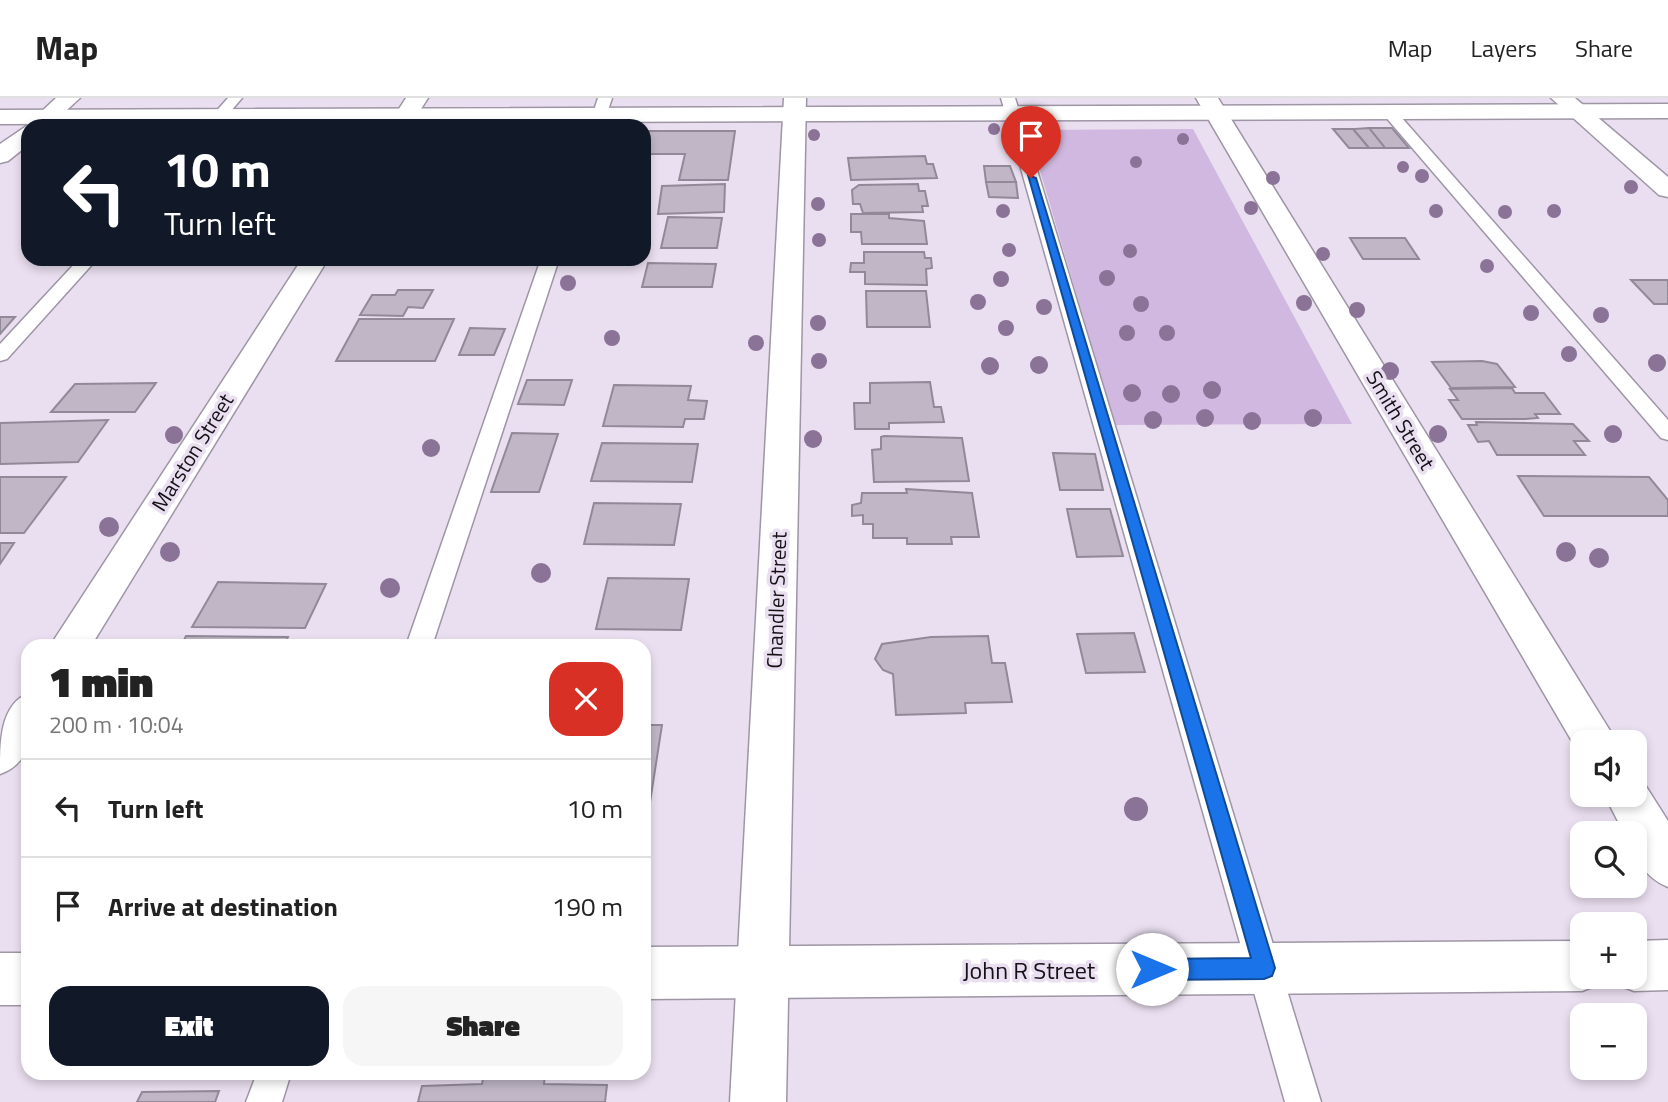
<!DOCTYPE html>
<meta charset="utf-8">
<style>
:root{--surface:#fff;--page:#f6f6f6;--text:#222;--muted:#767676;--line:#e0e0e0;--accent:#111827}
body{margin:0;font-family:"Titillium Web",sans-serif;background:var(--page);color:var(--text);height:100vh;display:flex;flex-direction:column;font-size:26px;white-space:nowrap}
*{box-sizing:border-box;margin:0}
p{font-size:23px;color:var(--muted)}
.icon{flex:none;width:38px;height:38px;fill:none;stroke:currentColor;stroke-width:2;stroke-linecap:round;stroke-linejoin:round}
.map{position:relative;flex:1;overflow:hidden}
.sheet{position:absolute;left:21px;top:541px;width:630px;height:441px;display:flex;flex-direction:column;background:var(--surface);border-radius:21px;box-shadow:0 4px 10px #0003}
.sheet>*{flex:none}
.hud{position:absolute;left:21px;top:21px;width:630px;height:147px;border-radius:21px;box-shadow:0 4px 10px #0003;background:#111827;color:#fff;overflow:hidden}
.fabs{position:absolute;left:1570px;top:632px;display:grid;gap:14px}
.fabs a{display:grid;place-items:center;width:77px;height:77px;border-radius:14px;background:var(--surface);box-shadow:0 4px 10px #0003;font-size:35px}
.pin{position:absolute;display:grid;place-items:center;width:60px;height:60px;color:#fff;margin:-72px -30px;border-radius:50% 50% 50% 0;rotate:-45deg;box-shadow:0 0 7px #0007}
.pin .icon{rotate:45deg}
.me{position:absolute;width:77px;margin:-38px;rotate:90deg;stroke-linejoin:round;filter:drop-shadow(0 0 5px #0008)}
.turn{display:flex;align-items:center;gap:24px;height:147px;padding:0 28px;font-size:32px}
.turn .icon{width:91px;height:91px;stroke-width:2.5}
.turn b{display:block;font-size:49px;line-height:60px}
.round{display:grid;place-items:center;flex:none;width:74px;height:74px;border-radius:21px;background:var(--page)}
.head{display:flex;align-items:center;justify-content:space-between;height:119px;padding:0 28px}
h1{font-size:42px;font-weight:800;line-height:52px}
.primary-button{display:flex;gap:14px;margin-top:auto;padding:14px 28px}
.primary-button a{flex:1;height:80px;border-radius:21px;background:var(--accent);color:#fff;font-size:28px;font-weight:800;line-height:80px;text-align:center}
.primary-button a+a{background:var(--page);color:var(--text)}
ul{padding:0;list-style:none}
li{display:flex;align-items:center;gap:21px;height:98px;padding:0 28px;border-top:2px solid var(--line)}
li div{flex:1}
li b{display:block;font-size:26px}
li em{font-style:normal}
header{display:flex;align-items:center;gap:42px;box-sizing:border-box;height:98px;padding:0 35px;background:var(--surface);border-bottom:2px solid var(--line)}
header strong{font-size:33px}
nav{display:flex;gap:38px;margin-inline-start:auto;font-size:24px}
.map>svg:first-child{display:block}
</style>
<header>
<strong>Map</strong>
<nav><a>Map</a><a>Layers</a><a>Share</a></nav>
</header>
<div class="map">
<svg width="1668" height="1004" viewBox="0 0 1668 1004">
<rect width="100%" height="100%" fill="#eadff0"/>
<path fill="#d1b8e0" d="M1193,31L1352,326L1115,327L1028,32Z"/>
<g fill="#c0b6c6" stroke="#928998" stroke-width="2">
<path d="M1369,30H1392L1409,50H1385Z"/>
<path d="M1369,30L1385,50H1369L1353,31Z"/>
<path d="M1333,31H1353L1369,50H1349Z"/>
<path d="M644,33H735L728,82H679L685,56H644Z"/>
<path d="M925,58L927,66H933L937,80L851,82L848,60Z"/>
<path d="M984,68H1010L1016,84H986Z"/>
<path d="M986,84H1016L1018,100L989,99Z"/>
<path d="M725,86L724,114L658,116L662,88Z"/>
<path d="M918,86L919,93H925L928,108H922L923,114L863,115L860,106H853L852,92L859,87Z"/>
<path d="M851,116H889V120L924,123L927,146H862L861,134H851Z"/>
<path d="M668,119L722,120L717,150H661Z"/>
<path d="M1350,140H1405L1419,161H1363Z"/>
<path d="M864,154H924L925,160H931L932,170L926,171L927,187L865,186V174H850L851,165H864Z"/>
<path d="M648,165L716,166L712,189H642Z"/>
<path d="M1631,182H1668V206H1654Z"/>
<path d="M398,192H433L423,210L408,209L403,218L360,217L372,197H395Z"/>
<path d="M866,193H926L930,229H867Z"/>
<path d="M0,219H15L0,236Z"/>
<path d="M359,221H454L435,263H336Z"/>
<path d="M470,230L505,231L494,257H459Z"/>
<path d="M1482,263L1497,266L1515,289L1451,290L1432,264Z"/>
<path d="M527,282H572L564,307L518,306Z"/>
<path d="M930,284L934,309H941L944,324L889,325V331H855L854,305H870V285Z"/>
<path d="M156,285L135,314H51L75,286Z"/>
<path d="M614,287L691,288L688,302L707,303L704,321H685L683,329L603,328Z"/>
<path d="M1512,290L1515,295H1544L1560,316H1535L1538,320L1525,321H1462L1449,302H1458L1450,291Z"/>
<path d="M108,322L78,364L0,366V325Z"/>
<path d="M1476,324L1573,326L1589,343H1574L1585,357H1497L1489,343L1478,344L1468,327H1477Z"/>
<path d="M512,335L558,336L539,394H491Z"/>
<path d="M884,338L962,340L969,383L874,384L872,352L881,351V339Z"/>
<path d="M602,345L698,346L692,384L591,383Z"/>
<path d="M1053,355L1095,356L1103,392H1060Z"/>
<path d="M1518,378L1649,379L1668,402V418H1544Z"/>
<path d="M0,379H66L24,435H0Z"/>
<path d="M906,391L972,395L979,439H951L952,446H907V440H873V426H863V417L852,418V407L861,405L862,395H907Z"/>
<path d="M594,405L681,406L674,447L584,446Z"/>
<path d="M1067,411H1110L1123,458L1077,459Z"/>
<path d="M0,445H14L0,466Z"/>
<path d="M608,480L689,481L681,532L596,531Z"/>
<path d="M218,484L326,486L305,530L192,529Z"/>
<path d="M1134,535L1145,574L1086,575L1077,536Z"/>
<path d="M186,538L288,539L284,548H165L168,542H184Z"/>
<path d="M988,538L992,565H1005L1012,604L965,605L966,615L896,617L893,576L883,572L875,561L882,546L931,539Z"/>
<path d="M644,627H662L644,743Z"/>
<path d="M484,975H545L544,986L607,987L605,1004H418L422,988L482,986Z"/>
<path d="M219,993L215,1004H137L142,994Z"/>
</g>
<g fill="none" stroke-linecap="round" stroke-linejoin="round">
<g stroke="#9e95a5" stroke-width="3">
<g id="service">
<path d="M228,0H242L218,28H203Z"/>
<path d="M598,0H612L603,28H589Z"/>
<path d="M1001,0H1015L1321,1004H1285Z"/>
<path d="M1389,10L1394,11L1668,322V342L1661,340L1384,17V11Z"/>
<path d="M79,161H97L7,261L0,263V246Z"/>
<path d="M541,161H559L432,548H406Z"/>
<path d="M257,975H291L282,1004H246Z"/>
</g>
</g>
<g stroke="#9e95a5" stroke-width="3">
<g id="minor">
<path d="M56,0H80L49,28H28V47L8,63L0,65V46L25,29Z"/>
<path d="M406,0H428L410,28H388Z"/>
<path d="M784,0H806L786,1004H730Z"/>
<path d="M1196,0H1218L1617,644H1582V658L1580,657Z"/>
<path d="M1551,0H1575L1668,79V99L1659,97Z"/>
<path d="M302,161H328L91,548H50Z"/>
<path d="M28,595C28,628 37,663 0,676C0,643 0,608 28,595Z"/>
<path d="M1634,679L1642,682L1668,723V789C1644,779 1634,761 1634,735H1624L1604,696H1634Z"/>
</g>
</g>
<g stroke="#9e95a5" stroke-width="3">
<g id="tertiary">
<path d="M1668,6V20L0,26V12Z"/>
<path d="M1668,842V892L1634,893L1616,886L1613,878H1634V843Z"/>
<path d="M1582,843V878H1603L1600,886L1582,893L644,901V849Z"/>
<rect x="0" y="855" width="28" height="52"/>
</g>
</g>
<use href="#service" fill="#fff" fill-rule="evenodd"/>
<use href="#minor" fill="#fff" fill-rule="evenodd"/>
<use href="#tertiary" fill="#fff" fill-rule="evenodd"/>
</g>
<g fill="#8b7297">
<circle cx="994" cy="31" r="6"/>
<circle cx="814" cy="37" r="6"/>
<circle cx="1183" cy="41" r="6"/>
<circle cx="1136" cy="64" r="6"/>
<circle cx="1403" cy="69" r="6"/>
<circle cx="1422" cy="78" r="7"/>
<circle cx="1273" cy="80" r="7"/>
<circle cx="1631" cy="89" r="7"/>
<circle cx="818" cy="106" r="7"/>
<circle cx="1251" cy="110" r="7"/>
<circle cx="1003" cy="113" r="7"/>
<circle cx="1436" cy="113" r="7"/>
<circle cx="1554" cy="113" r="7"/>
<circle cx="1505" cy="114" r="7"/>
<circle cx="819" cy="142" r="7"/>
<circle cx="1009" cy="152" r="7"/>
<circle cx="1130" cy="153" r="7"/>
<circle cx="1323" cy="156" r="7"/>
<circle cx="1487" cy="168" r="7"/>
<circle cx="1107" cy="180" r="8"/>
<circle cx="1001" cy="181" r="8"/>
<circle cx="568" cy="185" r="8"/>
<circle cx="978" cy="204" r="8"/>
<circle cx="1304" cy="205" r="8"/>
<circle cx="1141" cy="206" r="8"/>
<circle cx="1044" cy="209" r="8"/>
<circle cx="1357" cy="212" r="8"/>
<circle cx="1531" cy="215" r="8"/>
<circle cx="1601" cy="217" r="8"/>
<circle cx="818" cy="225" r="8"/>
<circle cx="1006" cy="230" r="8"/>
<circle cx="1127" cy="235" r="8"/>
<circle cx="1167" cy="235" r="8"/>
<circle cx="612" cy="240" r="8"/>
<circle cx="756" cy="245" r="8"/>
<circle cx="1569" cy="256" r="8"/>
<circle cx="819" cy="263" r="8"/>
<circle cx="1657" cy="265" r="9"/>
<circle cx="1039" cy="267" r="9"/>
<circle cx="990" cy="268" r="9"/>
<circle cx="1390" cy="273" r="9"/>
<circle cx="1212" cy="292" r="9"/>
<circle cx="1132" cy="295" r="9"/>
<circle cx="1171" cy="296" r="9"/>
<circle cx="1205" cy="320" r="9"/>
<circle cx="1313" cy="320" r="9"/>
<circle cx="1153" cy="322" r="9"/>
<circle cx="1252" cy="323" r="9"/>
<circle cx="1438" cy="336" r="9"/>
<circle cx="1613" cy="336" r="9"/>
<circle cx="174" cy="337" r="9"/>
<circle cx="813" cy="341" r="9"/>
<circle cx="431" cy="350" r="9"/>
<circle cx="109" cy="429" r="10"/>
<circle cx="170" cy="454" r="10"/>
<circle cx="1566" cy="454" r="10"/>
<circle cx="1599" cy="460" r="10"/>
<circle cx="541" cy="475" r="10"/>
<circle cx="390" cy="490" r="10"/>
<circle cx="1136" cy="711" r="12"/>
</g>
<path fill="#1a73e8" stroke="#114b97" stroke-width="2" d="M1028,77L1036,80L1275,870L1272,878L1264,881L1152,882L1145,879L1142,871L1145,864L1152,861L1251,860Z"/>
<g text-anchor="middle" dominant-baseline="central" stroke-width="7" stroke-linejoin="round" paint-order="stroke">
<g font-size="21" fill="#141116" stroke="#eadff0">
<text transform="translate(1401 322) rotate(59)">Smith Street</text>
<text transform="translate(192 354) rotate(-58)">Marston Street</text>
<text transform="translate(776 502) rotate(-88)">Chandler Street</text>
</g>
<g font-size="24" fill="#141116" stroke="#eadff0">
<text x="1029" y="872">John R Street</text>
</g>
</g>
</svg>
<div class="fabs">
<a><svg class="icon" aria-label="sound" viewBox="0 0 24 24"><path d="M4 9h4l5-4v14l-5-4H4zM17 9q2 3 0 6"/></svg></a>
<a><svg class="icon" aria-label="search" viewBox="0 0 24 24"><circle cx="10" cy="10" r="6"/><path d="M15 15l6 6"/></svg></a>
<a>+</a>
<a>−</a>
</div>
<div class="pin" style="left:1031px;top:80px;background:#d93025"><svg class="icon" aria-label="arrive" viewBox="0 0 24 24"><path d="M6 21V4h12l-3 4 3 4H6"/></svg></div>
<svg class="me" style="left:1152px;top:871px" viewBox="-20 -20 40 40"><circle r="19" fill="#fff"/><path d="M0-13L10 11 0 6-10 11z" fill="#1a73e8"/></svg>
<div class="hud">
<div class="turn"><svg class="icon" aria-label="left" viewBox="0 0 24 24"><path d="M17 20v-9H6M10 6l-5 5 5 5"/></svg><div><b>10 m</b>Turn left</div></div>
</div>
<section class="sheet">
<div class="head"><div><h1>1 min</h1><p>200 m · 10:04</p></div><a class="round" style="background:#d93025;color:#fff"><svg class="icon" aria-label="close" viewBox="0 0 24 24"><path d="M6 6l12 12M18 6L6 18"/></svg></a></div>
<ul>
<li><svg class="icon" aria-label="left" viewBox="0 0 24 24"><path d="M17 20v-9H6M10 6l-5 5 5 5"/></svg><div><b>Turn left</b></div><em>10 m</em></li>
<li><svg class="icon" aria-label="arrive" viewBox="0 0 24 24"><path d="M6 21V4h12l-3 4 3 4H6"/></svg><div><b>Arrive at destination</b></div><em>190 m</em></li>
</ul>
<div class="primary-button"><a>Exit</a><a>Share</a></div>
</section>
</div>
